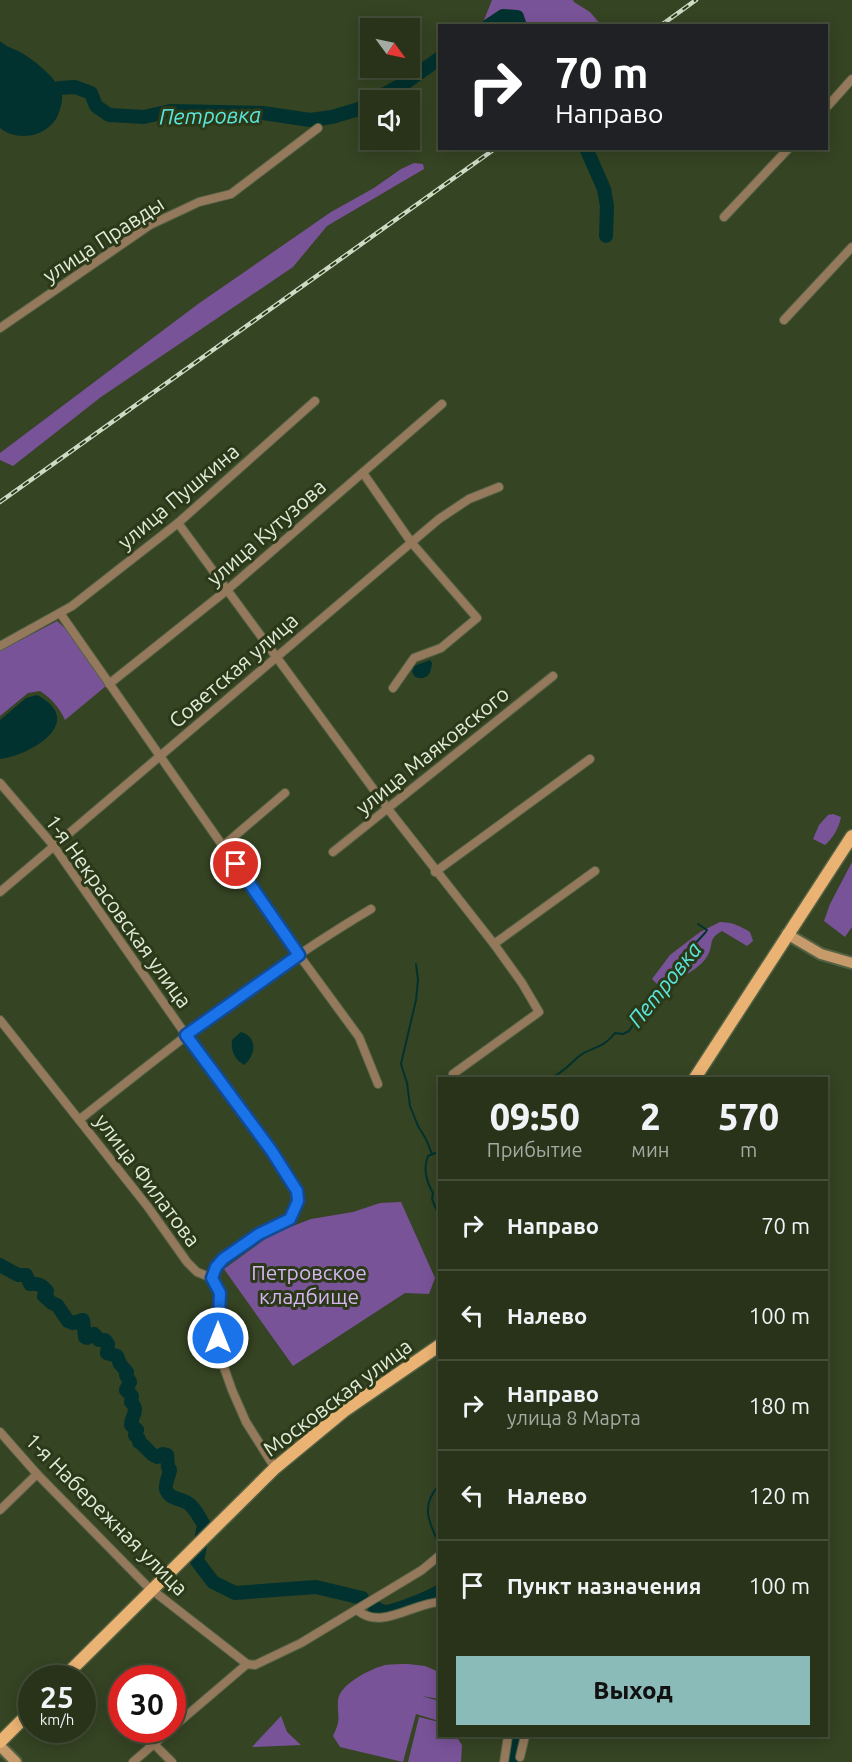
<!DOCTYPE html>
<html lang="ru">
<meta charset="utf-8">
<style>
:root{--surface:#28331a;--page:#303b23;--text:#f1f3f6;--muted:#a5aaa2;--line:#444e39;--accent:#8bbbb9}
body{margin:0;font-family:Ubuntu,sans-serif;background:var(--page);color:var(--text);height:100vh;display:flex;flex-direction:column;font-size:22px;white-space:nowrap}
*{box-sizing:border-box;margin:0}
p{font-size:20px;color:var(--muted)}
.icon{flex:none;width:33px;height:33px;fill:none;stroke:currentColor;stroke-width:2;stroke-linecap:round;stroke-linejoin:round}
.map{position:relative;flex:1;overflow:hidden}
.details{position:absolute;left:438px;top:1077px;width:390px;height:660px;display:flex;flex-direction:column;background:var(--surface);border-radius:0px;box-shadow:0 3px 15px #0003,0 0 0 2px var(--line)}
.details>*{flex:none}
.top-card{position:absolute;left:438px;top:24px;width:390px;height:126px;border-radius:0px;box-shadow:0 3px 15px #0003,0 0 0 2px var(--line);background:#202124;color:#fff;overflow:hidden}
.needle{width:39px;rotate:123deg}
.buttons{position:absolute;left:360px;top:18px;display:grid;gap:12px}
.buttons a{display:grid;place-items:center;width:60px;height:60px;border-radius:0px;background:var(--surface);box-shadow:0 3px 15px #0003,0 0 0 2px var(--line);font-size:30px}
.speed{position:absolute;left:18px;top:1665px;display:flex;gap:12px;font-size:30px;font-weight:700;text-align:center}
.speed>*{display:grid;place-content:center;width:78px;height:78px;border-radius:50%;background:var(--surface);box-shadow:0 3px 15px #0003,0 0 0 2px var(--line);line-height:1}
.speed small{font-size:15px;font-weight:400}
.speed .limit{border:9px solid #d22;background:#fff;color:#111}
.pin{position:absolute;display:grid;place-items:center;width:51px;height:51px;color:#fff;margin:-26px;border:3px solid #fff;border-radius:50%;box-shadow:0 2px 6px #0007}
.me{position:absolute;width:66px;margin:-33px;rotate:0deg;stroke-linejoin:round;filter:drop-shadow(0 0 4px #0008)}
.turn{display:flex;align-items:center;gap:21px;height:126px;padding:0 18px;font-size:27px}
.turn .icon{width:78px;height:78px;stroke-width:2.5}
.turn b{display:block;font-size:42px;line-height:51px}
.eta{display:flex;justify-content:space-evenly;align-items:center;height:102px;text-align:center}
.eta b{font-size:36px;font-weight:800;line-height:42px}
.primary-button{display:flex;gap:12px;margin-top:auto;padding:12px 18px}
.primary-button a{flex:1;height:69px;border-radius:0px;background:var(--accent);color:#111;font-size:24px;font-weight:800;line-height:69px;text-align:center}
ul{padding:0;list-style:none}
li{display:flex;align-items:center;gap:18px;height:90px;padding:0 18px;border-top:2px solid var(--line)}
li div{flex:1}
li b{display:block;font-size:22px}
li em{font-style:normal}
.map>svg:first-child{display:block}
</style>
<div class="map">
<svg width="852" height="1762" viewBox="0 0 852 1762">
<rect width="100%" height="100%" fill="#354423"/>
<g fill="#795398">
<path d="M492,0H573L574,2L590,12L601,25H482Z"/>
<path d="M414,163L423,164L424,169L327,226L293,267L101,397L13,466L0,460V453L198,304L331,212L374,188L401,169Z"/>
<path d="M57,621L67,630L106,686L65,720C59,707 52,699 40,691L28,693L0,716V651Z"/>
<path d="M833,814L841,817C839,828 833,838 825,845L813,839L819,825L828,815Z"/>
<path d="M852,862V927L845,937L824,921L830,904Z"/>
<path d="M720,922C732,922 740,926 750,932L753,941L747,946L722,931C710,938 713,940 710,950C705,968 675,982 658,985L652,979L670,955L700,932Z"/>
<path d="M401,1202L435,1278L429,1294L405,1293L293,1366L224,1269L272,1234L311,1219L353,1212L380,1203Z"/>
<path d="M408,1664L425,1666L439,1672V1699L422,1696L439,1701V1721L416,1714L403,1762L340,1747L333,1736C342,1718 337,1718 338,1700C340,1684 370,1669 385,1665C392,1664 401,1664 408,1664Z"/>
<path d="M281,1716L287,1732L301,1745L252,1747Z"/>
<path d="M419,1717L439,1722L440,1736H456L462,1745L461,1762H408Z"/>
</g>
<g fill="#02322f">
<path d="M0,41C7,48 17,49 25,55C37,63 55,77 61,91C63,97 62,103 60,109C54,135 20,144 0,128Z"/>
<path d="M430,660L432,663C431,674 427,681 415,677L412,672L414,666Z"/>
<path d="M37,695C87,721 32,755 0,759V720L26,698Z"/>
<path d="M241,1032C258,1037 256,1055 244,1065C234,1059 231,1051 232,1040Z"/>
</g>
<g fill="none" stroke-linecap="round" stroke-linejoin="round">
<g stroke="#02322f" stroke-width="2">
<path d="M416,964L418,980L416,1000L401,1064L407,1083L410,1106L418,1126L426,1139L432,1154"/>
<path d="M551,1078C563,1072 568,1066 578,1057C591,1046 601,1051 615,1033L623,1034L629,1031L652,995L659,990L677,963L705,933L707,930L698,924"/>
<path d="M440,1151L428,1156C423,1169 426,1181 433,1193L432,1199L440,1218"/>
<path d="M440,1484C420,1505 428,1522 440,1545"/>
</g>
<g stroke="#02322f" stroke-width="14">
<path d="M488,26L503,16L517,17L520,26"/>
<path d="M59,88L75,87L91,93L96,106L109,115L144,117L170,111L263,113L310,120L332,117L359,109L370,102"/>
<path d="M374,100L405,83L440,58"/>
<path d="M586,148L604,189L607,206L606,236"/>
<path d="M0,1265L18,1275H26L30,1284C38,1283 42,1285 47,1291L44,1296L52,1303L57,1305L68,1321L73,1323L83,1320L85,1337L87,1338L94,1334L99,1340H105L108,1344L107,1353L117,1356L120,1364L127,1372L126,1375L130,1382L126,1390L132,1396L131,1402C140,1411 131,1415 131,1425L137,1430L135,1435L139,1439V1442C146,1446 149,1454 157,1457L163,1454L167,1455L168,1467L170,1470C169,1476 165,1483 166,1489C169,1499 179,1498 186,1502C194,1506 199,1517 204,1525L197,1561L213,1582L235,1593L316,1587L362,1598"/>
<path d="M375,1608C378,1609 381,1611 384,1612C394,1612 431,1597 440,1591"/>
<path d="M510,1762L514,1736"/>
</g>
<g stroke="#546244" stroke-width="10">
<g id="street">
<path d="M826,108L852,79"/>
<path d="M724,217L789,148"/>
<path d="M784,320L852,247"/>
<path d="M0,328L150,225L199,202L231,194L318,128"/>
<path d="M363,473L411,542L477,618L441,648L414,658L393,688"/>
<path d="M178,523L388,809L494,944"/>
<path d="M60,613L299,955L359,1037L378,1084"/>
<path d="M0,646L72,606L178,523L315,401"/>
<path d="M109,684L227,590L442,404"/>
<path d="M0,783L53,845L186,1035L271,1150L297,1191L298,1201L290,1219L259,1234L223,1259L216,1267L212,1278"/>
<path d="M223,846L285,793"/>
<path d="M333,852L553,676"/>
<path d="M435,872L590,759"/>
<path d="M0,892L439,519L469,499L499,487"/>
<path d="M0,1020L148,1207L187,1262L197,1272L212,1278L219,1288L218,1321L220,1356L232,1390L246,1422L275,1468"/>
<path d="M453,1074L539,1012L522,983L494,944L595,871"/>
<path d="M79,1120C173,1045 268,970 371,909"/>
<path d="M0,1432L37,1474L147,1586L247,1664"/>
<path d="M0,1510L37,1474"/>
<path d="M357,1610C381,1631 413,1603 440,1602"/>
<path d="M172,1728L247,1664L255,1665L301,1643L422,1570L440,1555"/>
<path d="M154,1744L172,1762"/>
<path d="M520,1757L525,1736"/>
<path d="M133,1762L170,1730"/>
<path d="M504,1762L508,1736"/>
</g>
</g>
<g stroke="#546244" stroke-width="14">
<g id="secondary">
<path d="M787,934L821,954L852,963"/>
<path d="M0,1746L16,1762"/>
</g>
</g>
<g stroke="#546244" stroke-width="15">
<g id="primary">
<path d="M695,1078L852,836"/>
<path d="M63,1678L275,1468L344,1411L440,1345"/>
<path d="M0,1742L32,1710"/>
</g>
</g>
<use href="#street" stroke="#95795c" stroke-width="8"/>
<use href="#secondary" stroke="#c69a6a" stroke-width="10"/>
<use href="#primary" stroke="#ebb373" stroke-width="12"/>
<g stroke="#cfdac5" stroke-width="4.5">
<g id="rail">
<path d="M660,26L696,0"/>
<path d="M0,502L496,148"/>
</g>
</g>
<use href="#rail" stroke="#2b3919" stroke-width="2" stroke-dasharray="7" stroke-linecap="butt"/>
</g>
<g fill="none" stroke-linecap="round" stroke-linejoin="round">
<g stroke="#114b97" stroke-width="15">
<path id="route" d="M218,1338L220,1293L212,1278L216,1267L223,1259L259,1234L290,1219L298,1201L297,1191L271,1150L186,1035L299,955L236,864"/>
</g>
<use href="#route" stroke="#1a73e8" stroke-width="10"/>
</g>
<g text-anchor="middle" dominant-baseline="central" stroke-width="6" stroke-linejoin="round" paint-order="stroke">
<g font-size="21" fill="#e1ebd8" stroke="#2b3919">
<text transform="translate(103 239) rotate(-33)">улица Правды</text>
<text transform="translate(178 496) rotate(-40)">улица Пушкина</text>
<text transform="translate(266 532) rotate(-41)">улица Кутузова</text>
<text transform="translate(233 670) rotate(-41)">Советская улица</text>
<text transform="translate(432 750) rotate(-39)">улица Маяковского</text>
<text transform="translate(119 911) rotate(54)">1-я Некрасовская улица</text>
<text transform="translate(148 1180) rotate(53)">улица Филатова</text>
<text transform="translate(337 1397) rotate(-37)">Московская улица</text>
<text transform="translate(107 1514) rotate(45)">1-я Набережная улица</text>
</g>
<g font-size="21" fill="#d6b6f3" stroke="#2b3919">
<text x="309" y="1272">Петровское<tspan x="309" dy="24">кладбище</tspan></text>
</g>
<g font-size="22" font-style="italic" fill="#59e7dd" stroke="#2b3919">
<text transform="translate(210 115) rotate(-1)">Петровка</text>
<text transform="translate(664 984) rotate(-51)">Петровка</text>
</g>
</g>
</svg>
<div class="buttons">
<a><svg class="needle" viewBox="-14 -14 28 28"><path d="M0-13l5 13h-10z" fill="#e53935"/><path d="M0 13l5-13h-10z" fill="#a5aaa2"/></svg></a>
<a><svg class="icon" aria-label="sound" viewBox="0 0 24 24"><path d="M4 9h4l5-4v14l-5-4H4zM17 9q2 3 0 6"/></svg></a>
</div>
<div class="speed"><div>25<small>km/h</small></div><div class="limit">30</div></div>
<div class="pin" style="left:236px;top:864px;background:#d93025"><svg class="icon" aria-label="arrive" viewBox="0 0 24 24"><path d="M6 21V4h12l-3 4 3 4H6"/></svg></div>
<svg class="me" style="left:218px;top:1338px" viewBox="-20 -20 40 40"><circle r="17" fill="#1a73e8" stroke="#fff" stroke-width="3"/><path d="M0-11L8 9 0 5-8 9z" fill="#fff"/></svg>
<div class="top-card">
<div class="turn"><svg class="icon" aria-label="right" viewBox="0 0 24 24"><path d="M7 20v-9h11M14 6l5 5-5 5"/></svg><div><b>70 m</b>Направо</div></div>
</div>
<section class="details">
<div class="eta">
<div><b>09:50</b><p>Прибытие</p></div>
<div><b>2</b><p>мин</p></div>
<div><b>570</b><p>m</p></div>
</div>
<ul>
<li><svg class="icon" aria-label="right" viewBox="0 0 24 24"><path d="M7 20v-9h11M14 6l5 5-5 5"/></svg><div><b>Направо</b></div><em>70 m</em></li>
<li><svg class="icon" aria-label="left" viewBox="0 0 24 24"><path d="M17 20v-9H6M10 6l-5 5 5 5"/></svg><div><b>Налево</b></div><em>100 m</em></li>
<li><svg class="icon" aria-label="right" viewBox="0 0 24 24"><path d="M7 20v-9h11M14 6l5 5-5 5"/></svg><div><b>Направо</b><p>улица 8 Марта</p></div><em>180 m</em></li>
<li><svg class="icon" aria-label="left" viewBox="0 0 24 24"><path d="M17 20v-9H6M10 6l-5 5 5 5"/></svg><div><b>Налево</b></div><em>120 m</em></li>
<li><svg class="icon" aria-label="arrive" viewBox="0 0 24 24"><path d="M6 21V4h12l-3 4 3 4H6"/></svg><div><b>Пункт назначения</b></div><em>100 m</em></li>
</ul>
<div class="primary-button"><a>Выход</a></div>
</section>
</div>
